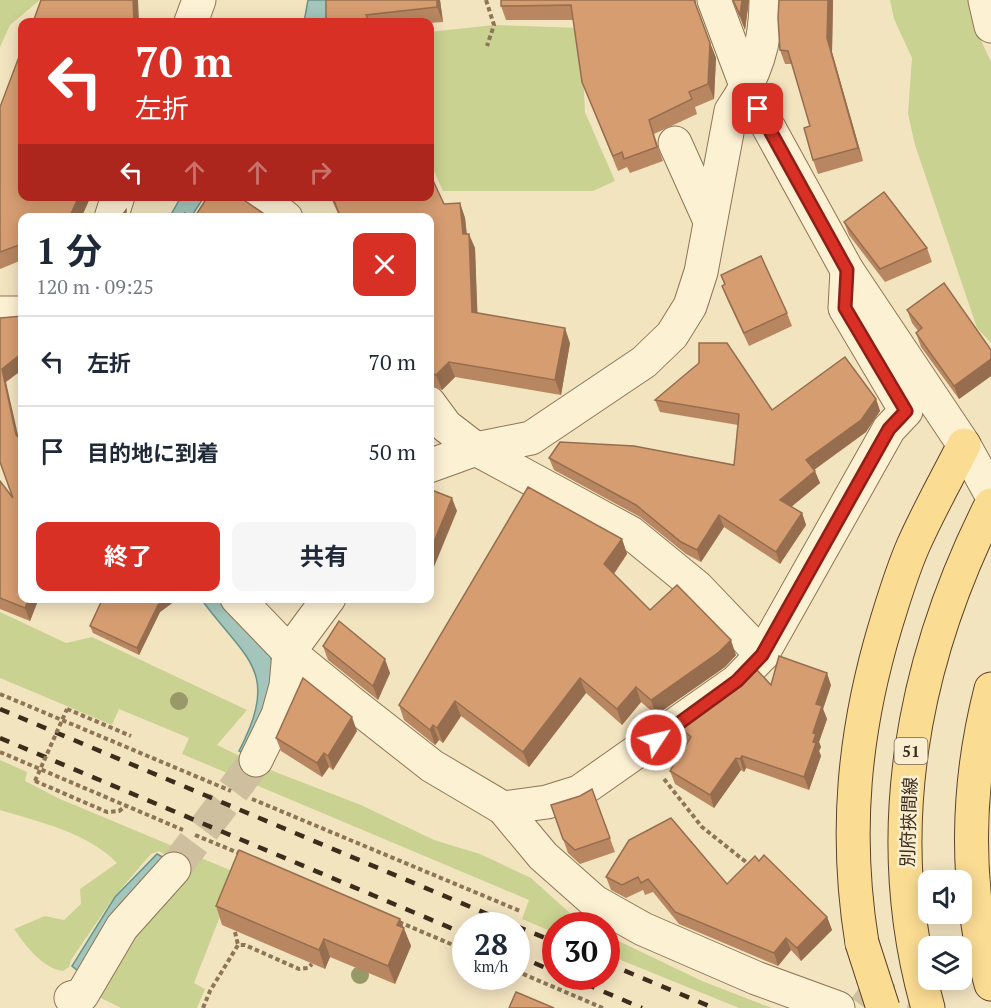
<!DOCTYPE html>
<html lang="ja">
<meta charset="utf-8">
<style>
:root{--surface:#fff;--page:#f6f6f7;--text:#1f2937;--muted:#747a83;--line:#e0e1e3;--accent:#d93025}
body{margin:0;font-family:"PT Serif","Noto Sans JP",serif;background:var(--page);color:var(--text);height:100vh;display:flex;flex-direction:column;font-size:22px;white-space:nowrap}
*{box-sizing:border-box;margin:0}
p{font-size:20px;color:var(--muted)}
.icon{flex:none;width:33px;height:33px;fill:none;stroke:currentColor;stroke-width:2;stroke-linecap:round;stroke-linejoin:round}
.map{position:relative;flex:1;overflow:hidden}
.panel{position:absolute;left:18px;top:213px;width:416px;height:390px;display:flex;flex-direction:column;background:var(--surface);border-radius:12px;box-shadow:0 3px 15px #0003}
.panel>*{flex:none}
.banner{position:absolute;left:18px;top:18px;width:416px;height:183px;border-radius:12px;box-shadow:0 3px 15px #0003;background:#d93025;color:#fff;overflow:hidden}
.controls{position:absolute;left:918px;top:870px;display:grid;gap:12px}
.controls a{display:grid;place-items:center;width:54px;height:54px;border-radius:12px;background:var(--surface);box-shadow:0 3px 15px #0003;font-size:30px}
.speed{position:absolute;left:452px;top:912px;display:flex;gap:12px;font-size:30px;font-weight:700;text-align:center}
.speed>*{display:grid;place-content:center;width:78px;height:78px;border-radius:50%;background:var(--surface);box-shadow:0 3px 15px #0003;line-height:1}
.speed small{font-size:15px;font-weight:400}
.speed .limit{border:9px solid #d22;background:#fff;color:#111}
.pin{position:absolute;display:grid;place-items:center;width:51px;height:51px;color:#fff;margin:-26px;border-radius:12px;box-shadow:0 3px 9px #0006}
.me{position:absolute;width:66px;margin:-33px;rotate:55deg;stroke-linejoin:round;filter:drop-shadow(0 0 4px #0008)}
.turn{display:flex;align-items:center;gap:21px;height:126px;padding:0 18px;font-size:27px}
.turn .icon{width:78px;height:78px;stroke-width:2.5}
.turn b{display:block;font-size:42px;line-height:51px}
.lanes{display:flex;align-items:center;height:57px;padding:0 18px;background:#0003;justify-content:center;gap:30px;direction:ltr}
.lanes .off{opacity:.35}
.round{display:grid;place-items:center;flex:none;width:63px;height:63px;border-radius:12px;background:var(--page)}
.head{display:flex;align-items:center;justify-content:space-between;height:102px;padding:0 18px}
h1{font-size:36px;font-weight:700;line-height:45px}
.action{display:flex;gap:12px;margin-top:auto;padding:12px 18px}
.action a{flex:1;height:69px;border-radius:12px;background:var(--accent);color:#fff;font-size:24px;font-weight:700;line-height:69px;text-align:center}
.action a+a{background:var(--page);color:var(--text)}
ul{padding:0;list-style:none}
li{display:flex;align-items:center;gap:18px;height:90px;padding:0 18px;border-top:2px solid var(--line)}
li div{flex:1}
li b{display:block;font-size:22px}
li em{font-style:normal}
.map>svg:first-child{display:block}
</style>
<div class="map">
<svg width="991" height="1008" viewBox="0 0 991 1008">
<rect width="100%" height="100%" fill="#f3e4c0"/>
<g fill="#cad292">
<path d="M0,0H40L10,25L0,47Z"/>
<path d="M890,0H969L973,23L991,62V343L977,328L915,145L908,114L912,58L894,19Z"/>
<path d="M494,25L581,28L585,112L615,181L593,191H443L429,160V32Z"/>
<path d="M0,612L66,643L92,637L247,710L217,745L265,768L361,805L434,840L480,854L531,878L572,915L590,925L555,926V933L522,919L529,900L182,754L189,738L119,709L112,725L0,678Z"/>
<path d="M0,760L27,772L25,781L60,799L237,873L194,983L205,989L197,1008H121L99,997L174,861L159,851L151,854L114,897L71,960L69,967L63,971C43,969 25,945 14,929L45,916L64,920L81,904L80,889L117,863C88,833 40,822 0,810Z"/>
<path d="M606,935L702,981L772,1008H739L606,954Z"/>
</g>
<g fill="#a3c5bb" stroke="#69948a" stroke-width="1.5">
<path d="M308,0H329L326,22H304Z"/>
<path d="M181,197H204L191,217L169,218Z"/>
<path d="M201,599H222L271,657L274,686L252,758L239,751C281,670 246,660 201,599Z"/>
<path d="M157,854L172,862L83,975L72,966L115,897Z"/>
</g>
<g fill="none" stroke-linecap="round" stroke-linejoin="round">
<g stroke="#cebf9f" stroke-width="33" stroke-dasharray="33 16" stroke-linecap="butt">
<path d="M174,869L256,760"/>
<path d="M865,1008L873,997L927,1008"/>
</g>
<g stroke="#8e7555" stroke-width="35">
<g id="minor">
<path d="M714,0L747,88L847,270L964,445L991,494"/>
<path d="M985,0L991,26"/>
<path d="M191,22L199,0"/>
<path d="M675,143L710,221"/>
<path d="M259,196L286,218"/>
<path d="M111,218L118,196"/>
<path d="M0,313H22"/>
<path d="M429,403L446,426L476,449L631,533L697,587L762,655"/>
<path d="M429,466L476,449L531,438L644,362L672,335L690,306L701,272L731,111C756,75 766,43 766,0"/>
<path d="M237,598L289,652L353,704L432,766L503,808L547,802L579,792L737,681L762,655L889,429L906,411L845,308L847,270"/>
<path d="M256,760L278,715L286,686L289,652L329,598"/>
<path d="M503,808L543,856L595,902L643,929L756,978L838,1008"/>
<path d="M71,998L82,995L122,927L174,869"/>
</g>
</g>
<g stroke="#5b422a" stroke-width="35">
<g id="major">
<path d="M991,689C966,786 964,888 991,984"/>
<path d="M862,943C844,832 854,730 886,624C894,598 902,571 913,546C928,512 947,478 964,445"/>
<path d="M928,1008C879,836 912,662 991,505"/>
</g>
</g>
<g stroke="#8e7555" stroke-width="4" stroke-dasharray="4.5 3" stroke-linecap="butt">
<path d="M486,0L494,25L487,46"/>
<path d="M0,694L231,791"/>
<path d="M67,709L131,736"/>
<path d="M0,752L183,830"/>
<path d="M664,779L702,827L751,866"/>
<path d="M35,781L107,812L119,811L126,806"/>
<path d="M252,799L520,911"/>
<path d="M195,835L241,854"/>
<path d="M399,922L465,950"/>
<path d="M235,932L238,945"/>
<path d="M516,971L603,1008"/>
<path d="M203,1008L210,991L238,945H245L299,969L308,968L312,964"/>
</g>
<use href="#minor" stroke="#fdf1d4" stroke-width="33"/>
<use href="#major" stroke="#fbdc93" stroke-width="33"/>
<g stroke="#3c2c1c" stroke-width="4.5" stroke-dasharray="10 10" stroke-linecap="butt">
<path d="M0,709L516,926"/>
<path d="M0,738L465,934"/>
<path d="M516,926L555,942"/>
<path d="M516,955L555,972"/>
<path d="M606,963L714,1008"/>
<path d="M567,976L642,1008"/>
</g>
<g stroke="#5b422a" stroke-width="35" stroke-linecap="butt">
<path id="major-bridge" d="M862,943L883,1008"/>
</g>
<path stroke="#8e7555" stroke-width="4" stroke-dasharray="4.5 3" stroke-linecap="butt" d="M35,781L67,709"/>
<use href="#major-bridge" stroke="#fbdc93" stroke-width="33"/>
</g>
<g fill="#979968">
<circle cx="179" cy="701" r="9"/>
<circle cx="360" cy="975" r="9"/>
</g>
<g fill="#b88761">
<path d="M440,0L443,22L429,23L326,22Z"/>
<path d="M501,0H696V6L716,58L714,99L695,107L697,114L654,134L663,161L630,173L627,167L618,171L582,82L573,20H506L501,6Z"/>
<path d="M732,0H749L745,30Z"/>
<path d="M779,0H833L832,52L863,161L818,174L813,160L810,126L792,64H785L780,50Z"/>
<path d="M0,107L22,196H91L81,218H22V260L0,269Z"/>
<path d="M330,196H429L444,204L460,203L465,218L467,234L475,248L477,313L570,343L561,395L455,377L442,390L429,385V218H340Z"/>
<path d="M844,222L927,248L932,262L885,282L849,235Z"/>
<path d="M721,275L787,313L792,326L749,346L727,299L722,286L724,284Z"/>
<path d="M907,310L991,350V376L959,399L921,347L916,333L918,331L912,323Z"/>
<path d="M0,318L6,382L22,598H39L30,621L0,609V481L13,498Z"/>
<path d="M876,399L880,411L866,432L814,470L820,483L791,507L802,513L806,525L780,564L724,527L701,562L686,554L640,517L554,470L549,458L734,465L738,425L660,412L655,400L772,410Z"/>
<path d="M622,539L627,554L614,574L650,610L736,655L725,667L656,715L641,702L622,725L586,693L529,767L461,716L443,743L439,740L435,745L404,720L399,705Z"/>
<path d="M103,598H179L160,612L139,655L93,633L90,626Z"/>
<path d="M411,598H421L419,602Z"/>
<path d="M323,646L390,673L378,700L328,660Z"/>
<path d="M831,685L823,709L827,719L819,742L821,747L819,751L821,756L809,790L746,768L744,772L741,770L714,808L675,784L670,771L688,742L685,740L681,728Z"/>
<path d="M357,731L333,770L329,767L322,777L281,751L276,738Z"/>
<path d="M592,789L615,852L580,864L568,853L551,805L580,796Z"/>
<path d="M629,840L727,884L759,861L827,917L832,930L801,961L791,950L778,966L679,924L653,892L645,895L643,890L626,898L611,890L606,877Z"/>
<path d="M216,906L400,919L411,946L395,984L330,957L325,969L222,925Z"/>
</g>
<g fill="#966e4f">
<path d="M133,0H138L139,22L134,20Z"/>
<path d="M437,0H440L443,22L437,7Z"/>
<path d="M742,0H749L745,30L740,15Z"/>
<path d="M828,0H833L832,52L863,161L858,148L827,38Z"/>
<path d="M710,43L716,58L714,99L708,84Z"/>
<path d="M79,196H91L81,218H69Z"/>
<path d="M460,203L465,218L468,249L463,234Z"/>
<path d="M469,234L475,248L478,327L472,312Z"/>
<path d="M565,328L570,343L561,395L555,380Z"/>
<path d="M22,353V370L6,382L21,448L16,435L2,369Z"/>
<path d="M991,359V376L959,399L954,386Z"/>
<path d="M449,362L455,377L442,390L436,375Z"/>
<path d="M876,399L880,411L866,432L811,472L806,460Z"/>
<path d="M815,471L820,483L785,512L780,500Z"/>
<path d="M452,498L457,511L429,579V554Z"/>
<path d="M802,513L806,525L780,564L776,552Z"/>
<path d="M719,515L724,527L701,562L697,550Z"/>
<path d="M622,539L627,554L610,579L604,564Z"/>
<path d="M29,598H39L30,621L25,608Z"/>
<path d="M167,598H179L160,612L139,655L137,648L158,605Z"/>
<path d="M731,640L736,655L725,667L656,715L651,700Z"/>
<path d="M385,659L390,673L378,700L373,686Z"/>
<path d="M827,673L831,685L823,709L827,719L819,742L821,747L819,751L821,756L809,790L804,777L813,742L816,704Z"/>
<path d="M580,678L586,693L529,767L523,752Z"/>
<path d="M636,687L641,702L622,725L617,709Z"/>
<path d="M455,701L461,716L443,743L437,728Z"/>
<path d="M352,717L357,731L333,770L328,756Z"/>
<path d="M433,725L439,740L435,745L430,730Z"/>
<path d="M324,753L329,767L322,777L317,763Z"/>
<path d="M742,756L746,768L744,772L740,759Z"/>
<path d="M736,758L741,770L714,808L710,795Z"/>
<path d="M827,917L832,930L801,961L797,948Z"/>
<path d="M400,919L411,946L395,984L388,966L397,925Z"/>
<path d="M786,938L791,950L778,966L774,953Z"/>
<path d="M324,939L330,957L325,969L319,950Z"/>
</g>
<g fill="#d69d71" stroke="#966e4f" stroke-width="1.5">
<path d="M41,0H133L134,20L142,22H33Z"/>
<path d="M326,0H437V7L366,15L369,22H326Z"/>
<path d="M501,0H694L710,43L708,84L689,92L692,99L649,120L657,147L624,159L622,152L613,156L582,82L571,5L501,6Z"/>
<path d="M733,0H742L740,15Z"/>
<path d="M779,0H828L827,38L858,148L813,160L804,128L810,126L788,51L780,50L778,18Z"/>
<path d="M22,49V196H79L69,218H22V244L0,252V107Z"/>
<path d="M429,172L444,204L460,203L463,234H469L472,312L565,328L555,380L449,362L436,375L429,372V218H341L332,196H429Z"/>
<path d="M884,192L927,248L880,269L844,222Z"/>
<path d="M208,196H238L270,218H194Z"/>
<path d="M126,210V218H120Z"/>
<path d="M185,213L192,218H183Z"/>
<path d="M761,256L787,313L744,333L722,286L725,284L721,275Z"/>
<path d="M944,283L991,350V359L954,386L916,333L922,328L907,310Z"/>
<path d="M22,316V353L2,369L16,435L22,441V503L21,504L22,507V598H29L25,608L0,598V481L13,498L0,462V318Z"/>
<path d="M699,343H727L772,410L845,357L876,399L861,420L806,460L815,471L780,500L802,513L776,552L719,515L697,550L681,542L636,505L549,458L560,442L634,446L734,465L739,414L655,400L699,363Z"/>
<path d="M528,487L622,539L604,564L650,610L677,585L731,640L719,652L651,700L636,687L617,709L580,678L523,752L455,701L437,728L433,725L430,730L399,705Z"/>
<path d="M429,489L452,498L429,554Z"/>
<path d="M103,598H167L158,605L137,648L90,626Z"/>
<path d="M339,621L385,659L373,686L323,646Z"/>
<path d="M779,656L827,673L816,704L822,706L813,733L816,734L813,742L816,743L804,777L742,756L740,759L736,758L710,795L670,771L691,737L681,728L743,684L757,670L771,685Z"/>
<path d="M303,678L352,717L328,756L324,753L317,763L276,738Z"/>
<path d="M592,789L610,838L575,850L563,839L551,805L580,796Z"/>
<path d="M671,818L727,884L755,856L759,861L764,855L827,917L797,948L786,938L774,953L675,912L648,879L641,883L638,877L622,885L606,877L629,840Z"/>
<path d="M239,850L400,919L397,925L404,928L388,966L324,939L319,950L216,906Z"/>
<path d="M516,992L554,1008H509Z"/>
</g>
<g fill="none" stroke-linecap="round" stroke-linejoin="round">
<g stroke="#8d1f18" stroke-width="15">
<path id="route" d="M656,740L737,681L762,655L889,429L906,411L845,308L847,270L758,109"/>
</g>
<use href="#route" stroke="#d93025" stroke-width="10"/>
</g>
<g text-anchor="middle" dominant-baseline="central" stroke-width="5" stroke-linejoin="round" paint-order="stroke">
<rect fill="#f9eed0" stroke="#756652" stroke-width="1.5" x="894.5" y="738" width="33" height="26" rx="4.5"/>
<g font-size="16" font-weight="bold" fill="#3c2c1c">
<text x="911" y="751">51</text>
</g>
<g font-size="18" fill="#3c2c1c" stroke="#f9eed0">
<text transform="translate(908 822) rotate(-88)">別府挾間線</text>
</g>
</g>
</svg>
<div class="controls">
<a><svg class="icon" aria-label="sound" viewBox="0 0 24 24"><path d="M4 9h4l5-4v14l-5-4H4zM17 9q2 3 0 6"/></svg></a>
<a><svg class="icon" aria-label="layers" viewBox="0 0 24 24"><path d="M12 4l9 5-9 5-9-5zM3 14l9 5 9-5"/></svg></a>
</div>
<div class="speed"><div>28<small>km/h</small></div><div class="limit">30</div></div>
<div class="pin" style="left:758px;top:109px;background:#d93025"><svg class="icon" aria-label="arrive" viewBox="0 0 24 24"><path d="M6 21V4h12l-3 4 3 4H6"/></svg></div>
<svg class="me" style="left:656px;top:740px" viewBox="-20 -20 40 40"><circle r="17" fill="#d93025" stroke="#fff" stroke-width="3"/><path d="M0-11L8 9 0 5-8 9z" fill="#fff"/></svg>
<div class="banner">
<div class="turn"><svg class="icon" aria-label="left" viewBox="0 0 24 24"><path d="M17 20v-9H6M10 6l-5 5 5 5"/></svg><div><b>70 m</b>左折</div></div>
<div class="lanes"><svg class="icon" aria-label="left" viewBox="0 0 24 24"><path d="M17 20v-9H6M10 6l-5 5 5 5"/></svg><svg class="icon off" aria-label="ahead" viewBox="0 0 24 24"><path d="M12 20V5M6 11l6-6 6 6"/></svg><svg class="icon off" aria-label="ahead" viewBox="0 0 24 24"><path d="M12 20V5M6 11l6-6 6 6"/></svg><svg class="icon off" aria-label="right" viewBox="0 0 24 24"><path d="M7 20v-9h11M14 6l5 5-5 5"/></svg></div>
</div>
<section class="panel">
<div class="head"><div><h1>1 分</h1><p>120 m · 09:25</p></div><a class="round" style="background:#d93025;color:#fff"><svg class="icon" aria-label="close" viewBox="0 0 24 24"><path d="M6 6l12 12M18 6L6 18"/></svg></a></div>
<ul>
<li><svg class="icon" aria-label="left" viewBox="0 0 24 24"><path d="M17 20v-9H6M10 6l-5 5 5 5"/></svg><div><b>左折</b></div><em>70 m</em></li>
<li><svg class="icon" aria-label="arrive" viewBox="0 0 24 24"><path d="M6 21V4h12l-3 4 3 4H6"/></svg><div><b>目的地に到着</b></div><em>50 m</em></li>
</ul>
<div class="action"><a>終了</a><a>共有</a></div>
</section>
</div>
